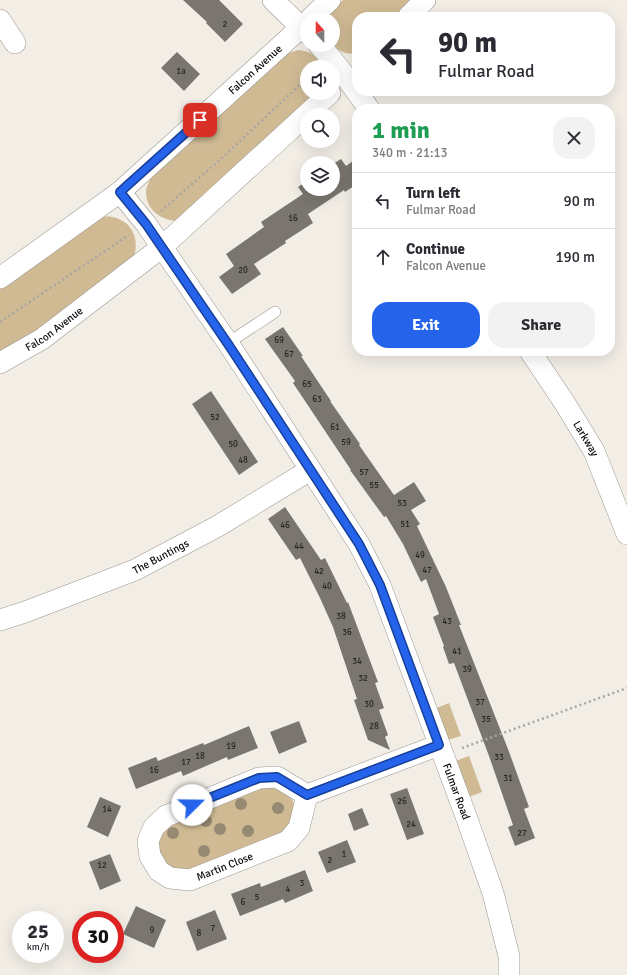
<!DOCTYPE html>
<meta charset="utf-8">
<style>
:root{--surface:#fff;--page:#f2f2f3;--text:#2b2b33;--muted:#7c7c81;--line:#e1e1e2;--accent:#2563eb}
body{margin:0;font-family:Signika,sans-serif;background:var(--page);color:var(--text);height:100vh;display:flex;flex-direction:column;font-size:15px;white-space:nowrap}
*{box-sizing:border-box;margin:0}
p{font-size:13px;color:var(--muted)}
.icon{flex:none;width:22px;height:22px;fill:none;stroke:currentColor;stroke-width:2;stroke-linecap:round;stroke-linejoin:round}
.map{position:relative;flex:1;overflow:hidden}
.panel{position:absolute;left:352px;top:104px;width:263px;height:252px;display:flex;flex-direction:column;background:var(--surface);border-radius:16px;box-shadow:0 4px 16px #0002}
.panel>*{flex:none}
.hud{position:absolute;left:352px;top:12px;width:263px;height:84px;border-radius:16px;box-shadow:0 4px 16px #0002;background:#fff;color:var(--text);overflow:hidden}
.needle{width:26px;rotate:339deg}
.fabs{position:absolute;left:300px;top:12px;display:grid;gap:8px}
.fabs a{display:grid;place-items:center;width:40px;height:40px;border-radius:50%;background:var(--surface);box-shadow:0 4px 16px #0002;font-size:20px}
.speed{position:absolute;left:12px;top:911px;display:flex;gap:8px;font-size:20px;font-weight:700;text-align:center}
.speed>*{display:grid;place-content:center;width:52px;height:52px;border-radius:50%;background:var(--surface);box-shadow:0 4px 16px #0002;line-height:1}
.speed small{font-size:10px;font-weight:400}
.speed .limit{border:6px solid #d22;background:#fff;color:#111}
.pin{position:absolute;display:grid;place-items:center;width:34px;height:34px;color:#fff;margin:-17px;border-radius:8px;box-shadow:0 2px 6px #0006}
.me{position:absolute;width:44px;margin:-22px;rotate:68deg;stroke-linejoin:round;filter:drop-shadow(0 0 3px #0008)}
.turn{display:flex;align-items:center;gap:14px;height:84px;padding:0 20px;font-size:18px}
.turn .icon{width:52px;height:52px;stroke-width:2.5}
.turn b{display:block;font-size:28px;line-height:34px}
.round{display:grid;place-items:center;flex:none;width:42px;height:42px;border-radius:16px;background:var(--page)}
.summary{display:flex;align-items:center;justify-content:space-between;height:68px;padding:0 20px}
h1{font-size:24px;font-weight:800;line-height:30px;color:#1e9e55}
.button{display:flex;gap:8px;margin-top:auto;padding:8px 20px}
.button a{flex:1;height:46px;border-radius:16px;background:var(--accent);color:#fff;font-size:16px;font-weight:800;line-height:46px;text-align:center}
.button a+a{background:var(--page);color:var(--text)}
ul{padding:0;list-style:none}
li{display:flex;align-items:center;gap:12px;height:56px;padding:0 20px;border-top:1px solid var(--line)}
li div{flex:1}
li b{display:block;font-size:15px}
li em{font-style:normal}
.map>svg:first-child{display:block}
</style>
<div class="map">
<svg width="627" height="975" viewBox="0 0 627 975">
<rect width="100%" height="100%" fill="#f2eee6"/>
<g fill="#cfba94">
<path d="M343,0H417L400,17H357V53C346,55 341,52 333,45V19H327L329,14Z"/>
<path d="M298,50C311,52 319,55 323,67H307V93H321L177,221C161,220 146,210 146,192C146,188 149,182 151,177L286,54Z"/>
<path d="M99,217C104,217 108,216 112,217C117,217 123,221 127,224C138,235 137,248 133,262L30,336L0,355V288Z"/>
<path d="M449,703L461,736L445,741L434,709Z"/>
<path d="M469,756L482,792L466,798L453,762Z"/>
<path d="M261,787C279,787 293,793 297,812L283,836L179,874L155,855L160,830Z"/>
</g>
<g fill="#7a766f">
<path d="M183,0H219L243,24L225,42L206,23L207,22Z"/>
<path d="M177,52L200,74L184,91L161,68Z"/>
<path d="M357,158V184L345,192L344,190L308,214L313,223L285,241L286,243L254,264L261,274L232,294L219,277L234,266L226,254L264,227L261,222L303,194L298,187L307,181V189H333V164L341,159L346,166Z"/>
<path d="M283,327L303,356H301L331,401H330L360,444L359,445L394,495L414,482L426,501L411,510L420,524L417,526L446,587L461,625H459L508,749L529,807L524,809L535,838L515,846L508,827L513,825L489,756L454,663L449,664L443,647L444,646L433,617L439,614L426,579L421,582L403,544L386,516L384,517L350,470H351L293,383L295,381L265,339Z"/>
<path d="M211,391L258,462L239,475L192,404Z"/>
<path d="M285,507L321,560L325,558L347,603L348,602L378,682L375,683L384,708L379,710L388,735L385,737L390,750L368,740L354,700L357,699L333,627L320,598L300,558L296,560L268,519Z"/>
<path d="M299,721L307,742L279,754L270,732Z"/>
<path d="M249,726L258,748L228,760L227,757L183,776L181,771L136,789L128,768L156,757L158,761L203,743L204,745Z"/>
<path d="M407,788L424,834L407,840L390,794Z"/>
<path d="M100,797L121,806L108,837L87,827Z"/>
<path d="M362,808L369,825L354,831L348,814Z"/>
<path d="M347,840L356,862L327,873L318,852Z"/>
<path d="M110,854L121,881L100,890L89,862Z"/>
<path d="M305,870L313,891L285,903L283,899L240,916L231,894L260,883L261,887Z"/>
<path d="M136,906L166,920L154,948L123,934Z"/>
<path d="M215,910L227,939L197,951L186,922Z"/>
</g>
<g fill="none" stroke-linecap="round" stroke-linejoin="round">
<g stroke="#9b9790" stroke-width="12">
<path id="lane" d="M228,343L275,312"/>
</g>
<g stroke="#9b9790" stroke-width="22">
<g id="street">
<path d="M273,0L307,33"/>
<path d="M408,17L425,0"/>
<path d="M310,19L330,0"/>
<path d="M0,20L15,43"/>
<path d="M319,45C338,64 353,87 369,109"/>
<path id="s1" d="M120,192L146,224L228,343L359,544L380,585L467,819L493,893L509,956V975"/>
<path id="s2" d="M0,278L120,192L307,22"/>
<path id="s3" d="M530,351L564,402L594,451L627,534"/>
<path id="s4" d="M0,363L42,339L162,247L330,93"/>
<path id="s5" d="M0,620L25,612L135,570L218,526L310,470"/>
<path id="s6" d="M307,795L277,777L259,778L166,816L154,827L148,841L150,856L159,871L170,878L190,880L288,841L299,828L307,795L439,745"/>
</g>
</g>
<g stroke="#a9a6a0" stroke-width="2.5" stroke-dasharray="2 3" stroke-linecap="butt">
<path d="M161,211L221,159L307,78"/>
<path d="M0,322L129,235"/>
<path d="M462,748L627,688"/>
</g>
<use href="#lane" stroke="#fff" stroke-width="11"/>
<use href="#street" stroke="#fff" stroke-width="21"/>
</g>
<g fill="#978a72">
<circle cx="241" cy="804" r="6"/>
<circle cx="278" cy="808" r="6"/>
<circle cx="206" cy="821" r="6"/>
<circle cx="220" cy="829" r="6"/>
<circle cx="248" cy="831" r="6"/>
<circle cx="173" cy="833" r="6"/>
<circle cx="204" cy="851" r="6"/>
</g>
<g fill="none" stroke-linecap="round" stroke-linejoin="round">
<g stroke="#184099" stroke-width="10">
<path id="route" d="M192,805L259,778L277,777L307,795L439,745L380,585L359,544L228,344L146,224L120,192L200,120"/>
</g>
<use href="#route" stroke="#2563eb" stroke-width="7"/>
</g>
<g text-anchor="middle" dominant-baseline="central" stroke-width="3" stroke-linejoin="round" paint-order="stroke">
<g font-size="9" fill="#282622">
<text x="225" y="24">2</text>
<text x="181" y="71">1a</text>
<text x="293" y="218">16</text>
<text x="243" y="270">20</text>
<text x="279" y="340">69</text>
<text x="289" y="354">67</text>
<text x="307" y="384">65</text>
<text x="317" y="399">63</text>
<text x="215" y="417">52</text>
<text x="335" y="427">61</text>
<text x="346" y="442">59</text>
<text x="233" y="444">50</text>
<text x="243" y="460">48</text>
<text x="364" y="472">57</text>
<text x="374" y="485">55</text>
<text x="402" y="503">53</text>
<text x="405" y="524">51</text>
<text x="285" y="525">46</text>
<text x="299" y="546">44</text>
<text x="420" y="555">49</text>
<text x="427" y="570">47</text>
<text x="319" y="571">42</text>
<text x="327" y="586">40</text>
<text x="341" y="616">38</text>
<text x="447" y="621">43</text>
<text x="347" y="632">36</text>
<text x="457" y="651">41</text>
<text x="357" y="661">34</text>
<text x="467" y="669">39</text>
<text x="363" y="678">32</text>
<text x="480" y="702">37</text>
<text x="369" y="704">30</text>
<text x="486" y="719">35</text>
<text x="374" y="726">28</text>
<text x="231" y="746">19</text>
<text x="200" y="756">18</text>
<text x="499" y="757">33</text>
<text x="186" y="762">17</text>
<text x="154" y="770">16</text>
<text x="508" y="778">31</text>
<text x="402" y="801">26</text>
<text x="107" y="809">14</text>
<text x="411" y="824">24</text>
<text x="522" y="833">27</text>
<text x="344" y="854">1</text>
<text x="330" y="860">2</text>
<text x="102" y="865">12</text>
<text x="302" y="883">3</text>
<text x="288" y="889">4</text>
<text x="257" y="897">5</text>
<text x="243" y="902">6</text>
<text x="213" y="928">7</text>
<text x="152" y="930">9</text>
<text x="199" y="933">8</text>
</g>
<g font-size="11" fill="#0d0b09" stroke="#fff">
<text stroke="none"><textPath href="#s2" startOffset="330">Falcon Avenue</textPath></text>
<text stroke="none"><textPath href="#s4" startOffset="64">Falcon Avenue</textPath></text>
<text stroke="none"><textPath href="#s3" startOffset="104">Larkway</textPath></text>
<text stroke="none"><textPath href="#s5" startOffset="173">The Buntings</textPath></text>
<text stroke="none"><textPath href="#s1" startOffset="692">Fulmar Road</textPath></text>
<text stroke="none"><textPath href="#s6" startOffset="288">Martin Close</textPath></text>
</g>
</g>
</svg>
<div class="fabs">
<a><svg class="needle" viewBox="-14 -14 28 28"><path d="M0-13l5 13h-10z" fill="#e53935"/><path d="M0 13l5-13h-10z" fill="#7c7c81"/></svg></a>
<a><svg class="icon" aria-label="sound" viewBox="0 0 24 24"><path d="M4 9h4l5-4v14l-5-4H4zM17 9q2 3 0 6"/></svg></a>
<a><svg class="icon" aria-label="search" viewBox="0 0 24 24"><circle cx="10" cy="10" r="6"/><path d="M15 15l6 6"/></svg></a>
<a><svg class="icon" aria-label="layers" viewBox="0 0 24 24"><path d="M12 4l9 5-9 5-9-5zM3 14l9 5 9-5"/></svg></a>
</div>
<div class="speed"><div>25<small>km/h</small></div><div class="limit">30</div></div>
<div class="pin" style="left:200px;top:120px;background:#d93025"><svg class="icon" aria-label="arrive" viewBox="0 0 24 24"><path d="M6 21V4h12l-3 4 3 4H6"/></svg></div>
<svg class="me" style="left:192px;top:805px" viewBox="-20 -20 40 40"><circle r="19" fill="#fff"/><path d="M0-13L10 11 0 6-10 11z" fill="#2563eb"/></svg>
<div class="hud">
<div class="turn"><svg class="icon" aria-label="left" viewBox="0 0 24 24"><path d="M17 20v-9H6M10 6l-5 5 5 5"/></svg><div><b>90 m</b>Fulmar Road</div></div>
</div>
<section class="panel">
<div class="summary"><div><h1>1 min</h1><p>340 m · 21:13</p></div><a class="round"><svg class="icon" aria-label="close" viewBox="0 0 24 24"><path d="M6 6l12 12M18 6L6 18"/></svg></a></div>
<ul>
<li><svg class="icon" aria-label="left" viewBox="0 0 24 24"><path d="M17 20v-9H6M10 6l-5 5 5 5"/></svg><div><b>Turn left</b><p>Fulmar Road</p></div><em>90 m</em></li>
<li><svg class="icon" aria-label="ahead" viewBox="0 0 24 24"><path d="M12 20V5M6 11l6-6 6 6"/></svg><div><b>Continue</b><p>Falcon Avenue</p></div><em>190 m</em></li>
</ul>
<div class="button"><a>Exit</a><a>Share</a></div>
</section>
</div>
